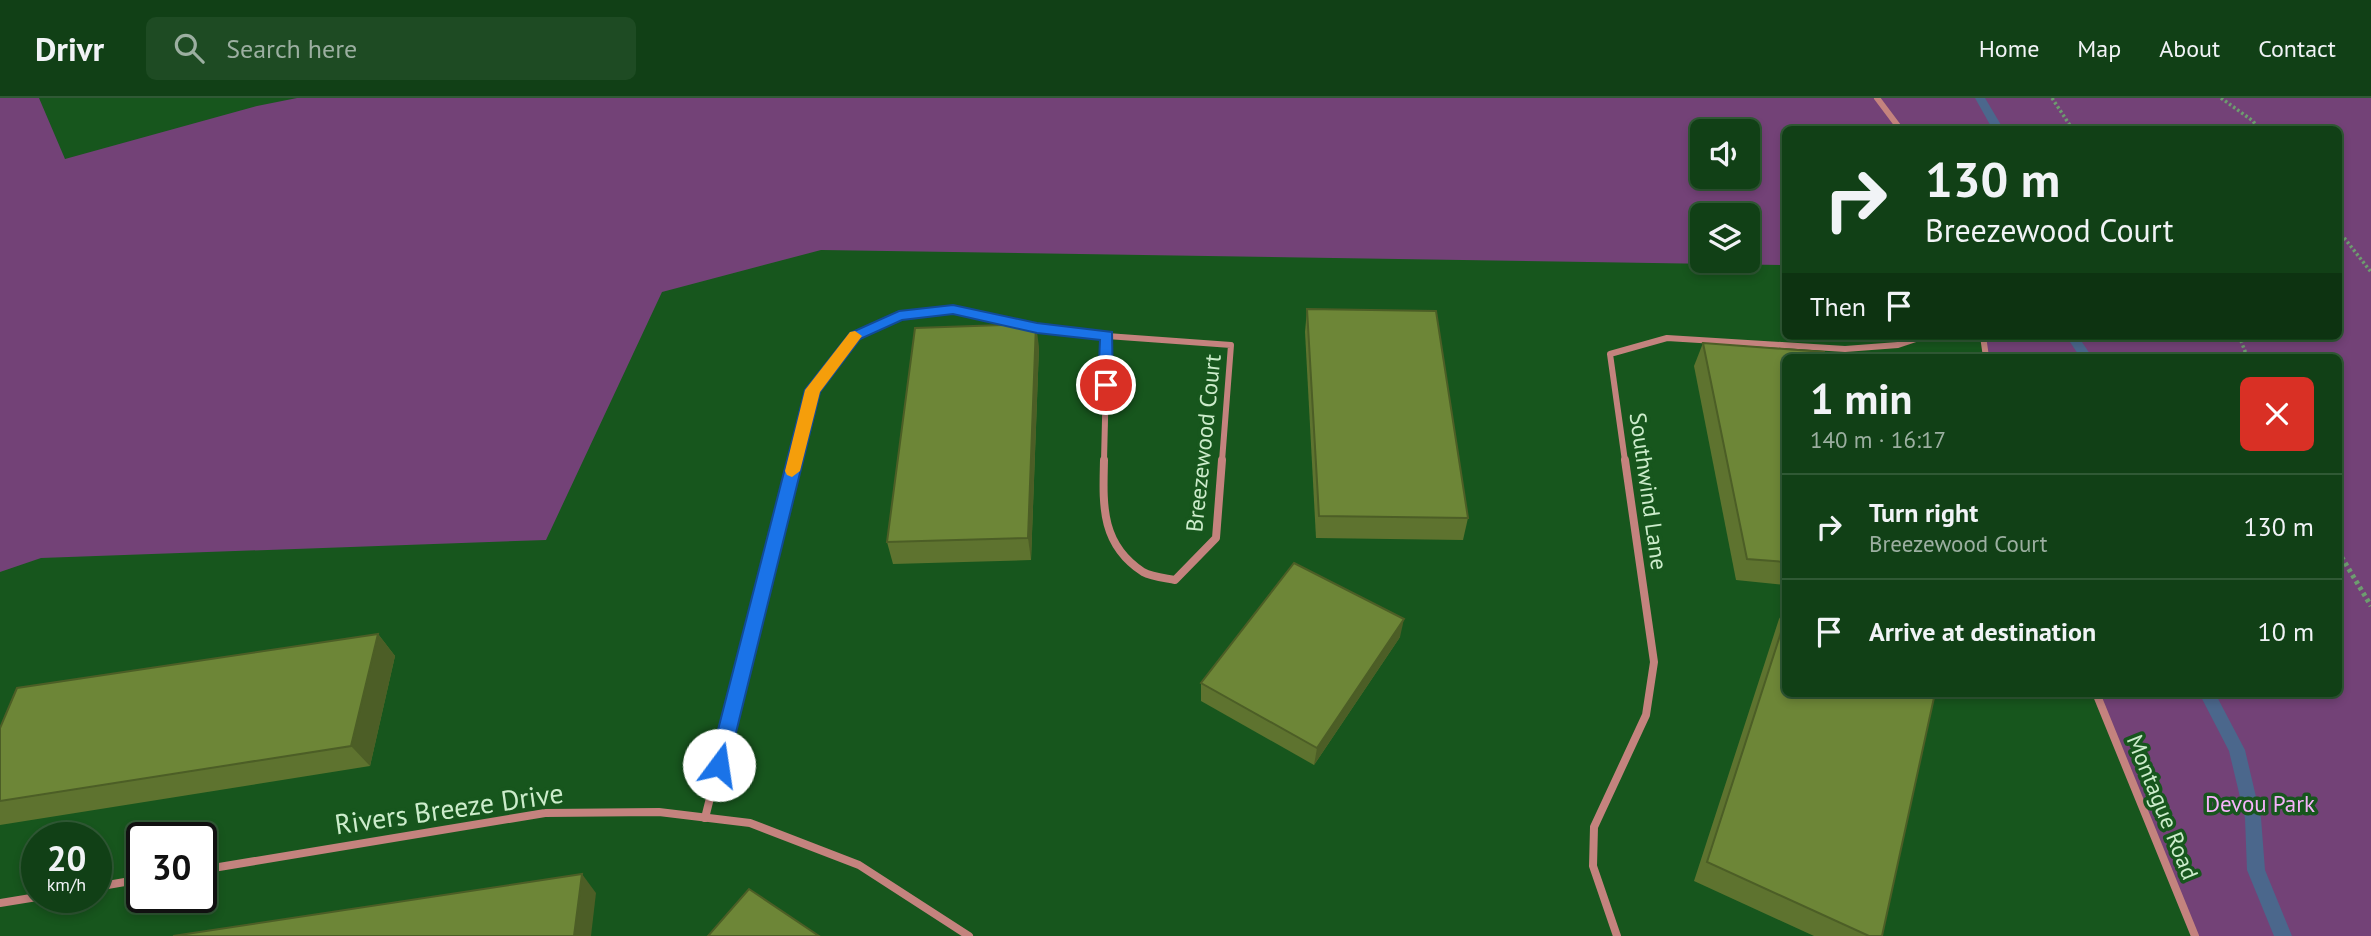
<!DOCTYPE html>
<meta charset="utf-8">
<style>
:root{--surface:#114016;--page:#1e4b23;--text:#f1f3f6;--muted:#9cafa1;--line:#305935}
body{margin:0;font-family:"PT Sans",sans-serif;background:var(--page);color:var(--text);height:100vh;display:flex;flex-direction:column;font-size:26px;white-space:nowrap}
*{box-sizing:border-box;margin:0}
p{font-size:23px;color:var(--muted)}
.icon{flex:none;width:38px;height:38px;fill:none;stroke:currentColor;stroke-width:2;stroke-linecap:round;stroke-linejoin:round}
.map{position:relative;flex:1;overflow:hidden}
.details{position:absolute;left:1782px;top:256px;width:560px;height:343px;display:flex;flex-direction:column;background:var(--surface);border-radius:10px;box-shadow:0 4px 10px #0003,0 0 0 2px var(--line)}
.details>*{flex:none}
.hud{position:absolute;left:1782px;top:28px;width:560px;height:214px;border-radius:10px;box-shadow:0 4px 10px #0003,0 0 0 2px var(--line);background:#114016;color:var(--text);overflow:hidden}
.buttons{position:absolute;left:1690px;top:21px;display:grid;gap:14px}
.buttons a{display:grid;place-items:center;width:70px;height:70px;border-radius:10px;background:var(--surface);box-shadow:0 4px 10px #0003,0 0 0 2px var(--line);font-size:35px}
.speed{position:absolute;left:21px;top:724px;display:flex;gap:14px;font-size:35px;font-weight:700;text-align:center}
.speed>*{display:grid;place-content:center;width:91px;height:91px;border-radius:50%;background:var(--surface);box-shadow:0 4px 10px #0003,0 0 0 2px var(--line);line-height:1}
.speed small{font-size:18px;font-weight:400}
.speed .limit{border:4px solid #111;border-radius:10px;background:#fff;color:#111}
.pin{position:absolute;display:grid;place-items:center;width:60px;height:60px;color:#fff;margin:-30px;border:4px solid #fff;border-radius:50%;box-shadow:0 2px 7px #0007}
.me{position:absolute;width:77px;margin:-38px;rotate:14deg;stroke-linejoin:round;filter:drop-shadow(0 0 5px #0008)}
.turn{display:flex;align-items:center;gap:24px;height:147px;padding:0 28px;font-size:32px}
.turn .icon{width:91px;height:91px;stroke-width:2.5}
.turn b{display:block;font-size:49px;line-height:60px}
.then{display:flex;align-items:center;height:66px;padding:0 28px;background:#0003;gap:14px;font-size:26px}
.round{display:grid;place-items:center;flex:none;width:74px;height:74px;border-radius:10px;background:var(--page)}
.head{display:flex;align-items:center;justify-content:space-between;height:119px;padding:0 28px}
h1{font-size:42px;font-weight:600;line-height:52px}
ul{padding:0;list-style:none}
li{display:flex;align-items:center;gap:21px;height:105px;padding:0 28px;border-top:2px solid var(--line)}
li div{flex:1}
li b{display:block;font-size:26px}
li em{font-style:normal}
header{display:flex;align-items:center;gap:42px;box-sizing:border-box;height:98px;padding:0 35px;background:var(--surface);border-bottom:2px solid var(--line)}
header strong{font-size:33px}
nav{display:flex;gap:38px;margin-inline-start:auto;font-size:24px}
.search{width:490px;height:63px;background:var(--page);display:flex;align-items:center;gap:18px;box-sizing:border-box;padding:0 24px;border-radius:10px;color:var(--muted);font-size:26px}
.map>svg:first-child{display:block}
</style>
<header>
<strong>Drivr</strong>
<div class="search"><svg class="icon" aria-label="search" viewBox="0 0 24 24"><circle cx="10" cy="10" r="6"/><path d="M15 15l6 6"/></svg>Search here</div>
<nav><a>Home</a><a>Map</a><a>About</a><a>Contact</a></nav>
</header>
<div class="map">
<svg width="2371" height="838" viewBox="0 0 2371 838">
<rect width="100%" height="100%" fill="#17561d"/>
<path fill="#734277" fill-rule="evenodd" d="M0,0H39L65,61L257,8L297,0H2371V838H2195L2096,595H2338V259H1986L1983,238H2338V32H1785V167L821,152L662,194L546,442L41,460L0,474ZM1703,33H1748V79H1703ZM1703,117H1748V163H1703Z"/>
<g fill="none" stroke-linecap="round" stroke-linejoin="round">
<g fill="#4b678c" fill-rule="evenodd">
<path d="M1975,0H1985L2004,32H1993Z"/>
<path d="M2066,238H2078L2092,259H2080Z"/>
<path d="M2199,595H2215L2245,652L2261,720L2265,772L2292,838H2274L2247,772L2245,720L2229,653Z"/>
</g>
<g stroke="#6d9d6f" stroke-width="3.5" stroke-dasharray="2.5 2.5" stroke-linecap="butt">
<path d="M2052,0L2073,32"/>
<path d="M2221,0L2253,23L2259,32"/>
<path d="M2338,132L2371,174"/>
<path d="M2239,238L2245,253L2243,259"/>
</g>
<path stroke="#6d9d6f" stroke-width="5" stroke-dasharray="3.5 3.5" stroke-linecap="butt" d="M2338,453L2371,508"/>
<g stroke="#c4837e" stroke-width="6">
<path d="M1877,0L1901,32"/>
<path d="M1107,238L1231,247L1222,363"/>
<path d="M1983,238L1986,259"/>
<path d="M795,363L813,292L855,238L899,218L953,212L1037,230L1107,238"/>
<path d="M1104,363L1107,238"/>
<path d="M1625,363L1610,256L1667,240L1845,251L1898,247L1925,238"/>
</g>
<g stroke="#c4837e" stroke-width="8">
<path d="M1104,362C1103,406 1100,446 1143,474C1152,479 1165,480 1175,482L1216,440L1222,362"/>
<path d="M2096,595L2195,838"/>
<path d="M705,720L795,362"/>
<path d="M201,772L545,715L659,714L750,725L859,767L969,838"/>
<path d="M96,789L142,781"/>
<path d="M0,805L37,799"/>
<path d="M1617,838L1593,768L1594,729L1646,617L1654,564L1625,362"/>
</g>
</g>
<g fill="#5e732f">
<path d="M1307,211L1468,420L1463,442L1316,440L1305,234Z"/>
<path d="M1703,245L1785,259V487L1736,482L1694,268Z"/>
<path d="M1039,249L1031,462L893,466L887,444Z"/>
<path d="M1785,511V595L1882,838H1814L1694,783L1779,521Z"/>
<path d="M378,536L395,558L370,668L0,727V630Z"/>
<path d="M1400,539L1314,667L1201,603V585Z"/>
</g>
<g fill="#4c5e26">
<path d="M1036,226L1039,249L1031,462L1028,440Z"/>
<path d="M1404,521L1400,539L1314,667L1317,650Z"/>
<path d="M378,536L395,558L370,668L351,648Z"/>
<path d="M582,776L596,795L591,838H574Z"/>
</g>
<g fill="#6d8637" stroke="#4c5e26" stroke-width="2">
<path d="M1307,211L1436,213L1468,420L1319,418Z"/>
<path d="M1036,226L1028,440L887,444L915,230Z"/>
<path d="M1703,245L1824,254L1825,259H1785V464L1747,461Z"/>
<path d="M1294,465L1404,521L1317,650L1201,585Z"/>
<path d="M1785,522V595H1935L1882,838H1869L1707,764Z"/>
<path d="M378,536L351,648L0,703V630L17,590Z"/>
<path d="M582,776L574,838H173Z"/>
<path d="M749,791L819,838H708Z"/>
</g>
<path fill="#1a73e8" stroke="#114b97" stroke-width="2" d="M953,207L1037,225L1112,234L1113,287L1106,292L1098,287L1100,242L1037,235L953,216L902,222L860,241L820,294L728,667L725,672L719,675L712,672L709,667L805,292L850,235L899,213Z"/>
<path fill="#f59e0b" d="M855,233L862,238L820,294L800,373L792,379L787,377L785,373L805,292L850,234Z"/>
<g text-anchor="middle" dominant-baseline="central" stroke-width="7" stroke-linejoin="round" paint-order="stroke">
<g font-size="23" fill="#cceccb" stroke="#17561d">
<text transform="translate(1203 345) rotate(-84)">Breezewood Court</text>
<text transform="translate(1649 393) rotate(82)">Southwind Lane</text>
<text transform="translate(2163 709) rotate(68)">Montague Road</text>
</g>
<g font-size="23" fill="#f6b3fa" stroke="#17561d">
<text x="2260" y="705">Devou Park</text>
</g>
<g font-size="28" fill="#cceccb" stroke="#17561d">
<text transform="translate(449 710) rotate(-8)">Rivers Breeze Drive</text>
</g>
</g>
</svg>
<div class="buttons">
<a><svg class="icon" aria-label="sound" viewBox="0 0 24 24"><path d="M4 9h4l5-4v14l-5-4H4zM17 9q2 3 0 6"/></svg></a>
<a><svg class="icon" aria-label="layers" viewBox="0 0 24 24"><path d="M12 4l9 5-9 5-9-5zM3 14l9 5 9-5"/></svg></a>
</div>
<div class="speed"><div>20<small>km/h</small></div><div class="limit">30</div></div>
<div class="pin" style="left:1106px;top:287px;background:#d93025"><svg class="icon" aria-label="arrive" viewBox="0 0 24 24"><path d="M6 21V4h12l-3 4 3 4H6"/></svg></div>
<svg class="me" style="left:719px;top:667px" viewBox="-20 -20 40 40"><circle r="19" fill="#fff"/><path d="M0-13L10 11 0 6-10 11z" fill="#1a73e8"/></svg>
<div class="hud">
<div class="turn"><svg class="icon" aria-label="right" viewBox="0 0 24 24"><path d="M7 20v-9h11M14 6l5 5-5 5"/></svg><div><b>130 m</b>Breezewood Court</div></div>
<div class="then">Then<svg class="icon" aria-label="arrive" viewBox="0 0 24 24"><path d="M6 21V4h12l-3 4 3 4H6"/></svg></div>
</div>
<section class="details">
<div class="head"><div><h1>1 min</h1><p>140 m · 16:17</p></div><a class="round" style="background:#d93025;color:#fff"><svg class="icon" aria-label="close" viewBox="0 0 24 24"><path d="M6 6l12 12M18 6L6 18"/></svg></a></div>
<ul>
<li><svg class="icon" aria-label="right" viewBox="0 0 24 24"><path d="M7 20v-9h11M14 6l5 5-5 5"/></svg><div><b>Turn right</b><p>Breezewood Court</p></div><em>130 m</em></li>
<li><svg class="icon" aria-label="arrive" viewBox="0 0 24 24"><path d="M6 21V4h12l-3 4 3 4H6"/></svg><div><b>Arrive at destination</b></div><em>10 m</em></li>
</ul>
</section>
</div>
